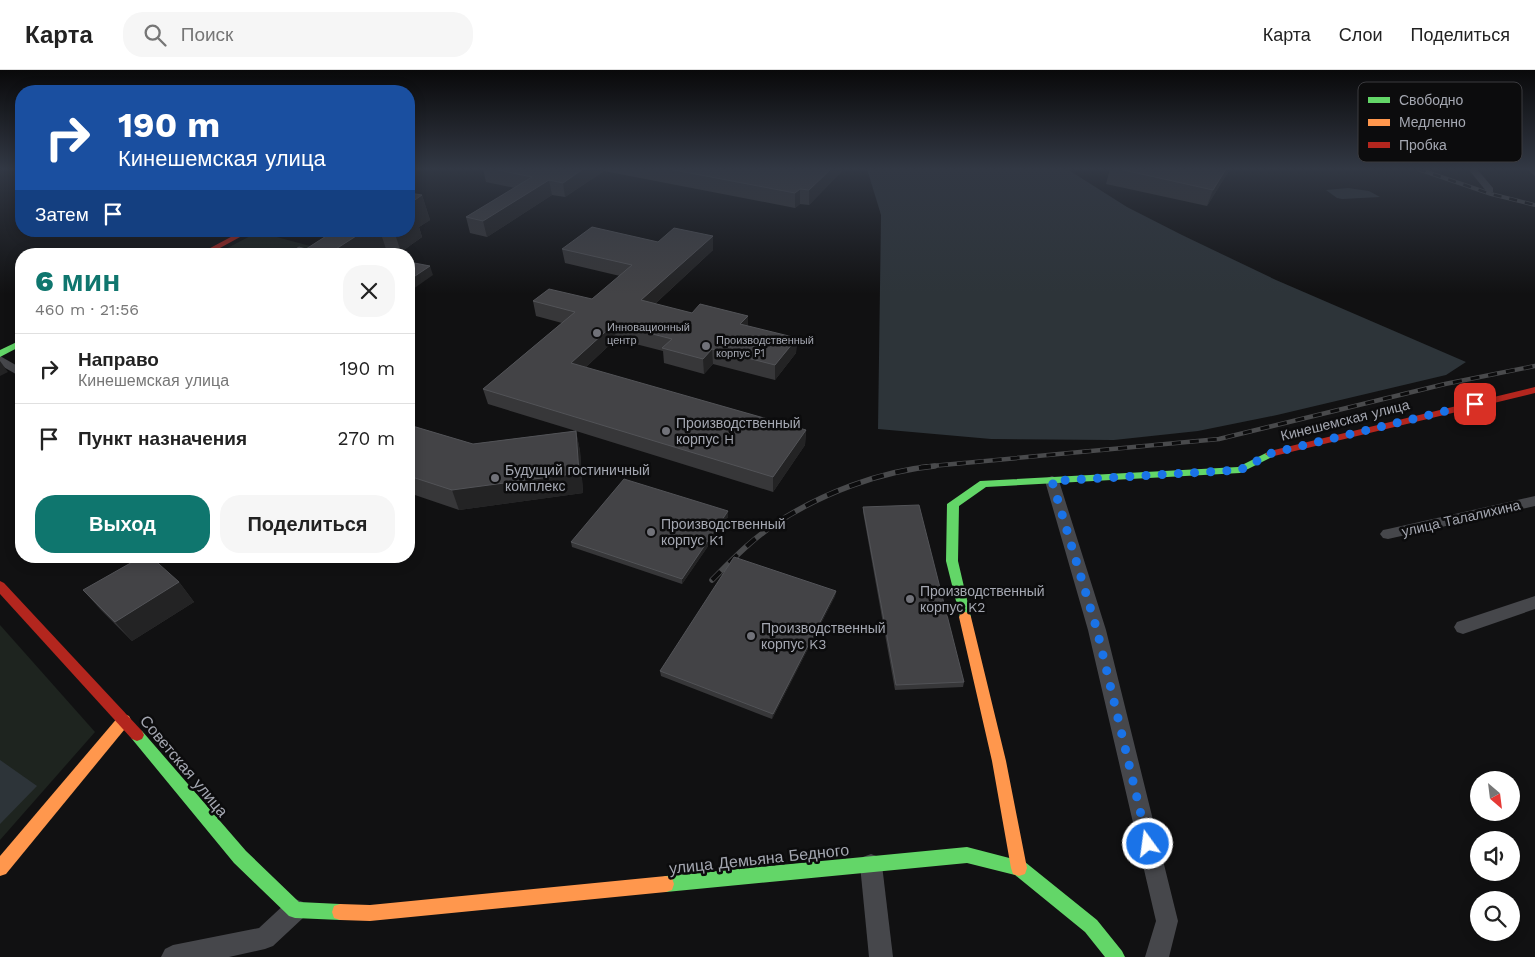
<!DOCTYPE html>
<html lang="ru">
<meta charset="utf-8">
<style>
:root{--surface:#fff;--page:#f6f6f6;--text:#222;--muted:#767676;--line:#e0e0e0;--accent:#0f766e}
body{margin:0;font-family:"Work Sans",sans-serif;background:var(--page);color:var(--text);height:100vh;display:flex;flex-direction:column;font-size:19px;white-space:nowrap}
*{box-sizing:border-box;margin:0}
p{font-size:16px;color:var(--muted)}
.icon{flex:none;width:28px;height:28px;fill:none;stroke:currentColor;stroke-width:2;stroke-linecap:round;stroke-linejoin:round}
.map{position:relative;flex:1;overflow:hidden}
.side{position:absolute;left:15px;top:178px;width:400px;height:315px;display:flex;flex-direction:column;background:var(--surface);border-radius:20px;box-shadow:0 2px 12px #0003}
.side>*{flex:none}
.guide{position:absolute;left:15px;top:15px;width:400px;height:152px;border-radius:20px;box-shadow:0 2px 12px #0003;background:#1a4fa0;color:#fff;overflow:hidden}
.needle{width:32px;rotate:152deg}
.buttons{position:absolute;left:1470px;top:701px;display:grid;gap:10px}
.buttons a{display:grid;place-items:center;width:50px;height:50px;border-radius:50%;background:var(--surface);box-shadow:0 2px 12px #0003;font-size:25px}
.pin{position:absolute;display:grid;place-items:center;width:42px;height:42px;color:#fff;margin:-21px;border-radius:10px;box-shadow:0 2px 8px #0006}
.me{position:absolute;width:55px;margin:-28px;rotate:346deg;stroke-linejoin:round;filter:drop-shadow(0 0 4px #0008)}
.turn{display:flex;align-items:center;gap:18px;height:105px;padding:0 20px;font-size:22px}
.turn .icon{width:65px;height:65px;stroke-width:2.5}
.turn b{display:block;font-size:35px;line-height:42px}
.then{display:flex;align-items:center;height:48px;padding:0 20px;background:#0003;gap:10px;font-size:19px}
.round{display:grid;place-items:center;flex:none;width:52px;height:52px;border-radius:20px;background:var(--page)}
.headline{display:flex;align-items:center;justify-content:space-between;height:85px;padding:0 20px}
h1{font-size:30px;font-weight:800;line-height:38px;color:var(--accent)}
.cta{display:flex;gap:10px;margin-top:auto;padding:10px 20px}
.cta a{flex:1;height:58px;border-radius:20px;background:var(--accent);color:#fff;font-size:20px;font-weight:800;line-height:58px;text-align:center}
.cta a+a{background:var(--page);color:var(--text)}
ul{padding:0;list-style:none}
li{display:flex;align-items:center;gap:15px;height:70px;padding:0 20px;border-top:1px solid var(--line)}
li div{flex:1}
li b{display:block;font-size:19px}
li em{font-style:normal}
header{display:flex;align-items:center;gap:30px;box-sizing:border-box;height:70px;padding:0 25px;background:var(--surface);border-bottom:1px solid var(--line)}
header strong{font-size:24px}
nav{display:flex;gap:28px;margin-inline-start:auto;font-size:18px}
.search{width:350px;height:45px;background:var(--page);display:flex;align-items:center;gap:12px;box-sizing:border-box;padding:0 18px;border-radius:20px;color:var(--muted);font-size:19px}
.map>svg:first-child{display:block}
</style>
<header>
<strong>Карта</strong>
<div class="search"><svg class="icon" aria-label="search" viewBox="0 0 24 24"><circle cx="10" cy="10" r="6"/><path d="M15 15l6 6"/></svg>Поиск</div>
<nav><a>Карта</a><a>Слои</a><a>Поделиться</a></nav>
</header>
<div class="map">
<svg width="1535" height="887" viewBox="0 0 1535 887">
<rect width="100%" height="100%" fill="#111112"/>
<g fill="#1e241f">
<path d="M258,162L325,180L318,184H216Z"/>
<path d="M0,555L95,662L0,770Z"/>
</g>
<g fill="#2d3439">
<path d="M867,99H1067L1127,137L1182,165L1276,210L1466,292L1446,305L1277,345L1198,361L1114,370L991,369L878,359L881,145Z"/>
<path d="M1348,118L1369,121L1380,127L1342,129L1337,128L1326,120Z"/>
<path d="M0,690L37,716L0,754Z"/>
</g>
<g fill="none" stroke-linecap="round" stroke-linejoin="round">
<g fill="#46474b" fill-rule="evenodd">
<path d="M1468,99H1477L1493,118V122H1487Z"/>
<path d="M1527,99H1535V106Z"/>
<path d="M0,286L21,298V307L0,295Z"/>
<path d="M1052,406L1057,408L1059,411L1106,560L1178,851L1169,887H1145L1156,851L1088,560L1045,411L1047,408Z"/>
<path d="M1535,426V436L1388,469L1383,468L1380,464L1383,460L1388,459Z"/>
<path d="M1535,526V539L1463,564L1457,562L1454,557L1457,552Z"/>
<path d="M871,784L879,787L882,795L893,887H869L860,795L863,787Z"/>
<path d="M295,829L303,832L306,840L303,848L273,876L265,879L229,887H161L165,879L173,875L259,858L287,832Z"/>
</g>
<g fill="#63d668" fill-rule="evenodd">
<path d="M21,270V276L0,287V280Z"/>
<path d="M1270,381L1274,382L1275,384L1274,386L1240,403L986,417L959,436L958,491L971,547L969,551L965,552L961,551L946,491L947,434L980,411L1238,397Z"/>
<path d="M137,659L142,661L246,781L299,832L340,834L346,836L348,842L346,848L340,850L295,848L289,846L234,793L132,669L130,665L132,661Z"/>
<path d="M967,777L1025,792L1097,850L1122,881L1125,887H1105L1085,862L1015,805L967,793L666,822L660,820L658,814L660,808L666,806Z"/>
</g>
<g fill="#ff974d" fill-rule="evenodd">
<path d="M965,542L969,543L971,547L1006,691L1027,798L1025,804L1019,806L1013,804L1011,798L992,691L959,547L961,543Z"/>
<path d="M124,644L129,646L131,650L129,654L6,804L0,806V786L119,646Z"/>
<path d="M666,806L672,808L674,814L672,820L666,822L370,851L340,850L334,848L332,842L334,836L340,834L370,835Z"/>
</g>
<g fill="#b3261e" fill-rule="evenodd">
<path d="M242,161H251L209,184H199Z"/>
<path d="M1535,317V323L1270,387L1265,384L1270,381Z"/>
<path d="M0,511L4,513L142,661L144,665L142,669L137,671L132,669L0,524Z"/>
</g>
<g stroke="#494a4c" stroke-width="4">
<path id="rail-far2" d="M1418,99L1491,124L1535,135"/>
</g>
<g stroke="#494a4c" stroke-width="4.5">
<path id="rail-far1" d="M921,397L1219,369L1445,314L1535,296"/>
</g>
<g stroke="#494a4c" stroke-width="5.5">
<path id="rail" d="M712,510C732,490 751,470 775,454C820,424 880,401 935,396"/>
</g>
<use href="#rail-far2" stroke="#0c0c0d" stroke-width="2.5" stroke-dasharray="8" stroke-linecap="butt"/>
<use href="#rail-far1" stroke="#0c0c0d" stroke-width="3" stroke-dasharray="9" stroke-linecap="butt"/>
<use href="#rail" stroke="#0c0c0d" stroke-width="4" stroke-dasharray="12" stroke-linecap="butt"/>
</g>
<g fill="#373739">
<path d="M483,99H842V101L809,135L800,134L795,138L604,101L565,127L552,125L487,167L470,163L466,147L515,118L486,112Z"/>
<path d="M1110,99H1230L1207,136L1106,114Z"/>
<path d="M422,125L430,150L419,157L422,167L401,182L386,179L378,184H287L306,179L334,161H409Z"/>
<path d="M713,166V180L655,234L692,243L748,246V256L797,268L796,283L775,310L713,294L704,304L664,293L663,281L616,269L585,298L806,360L805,375L773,422L576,361L580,381L583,423L459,440L409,423V355L473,374L576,361L488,334L483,319L562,253L536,246L533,231L592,229L620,206L565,193L562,179L658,172Z"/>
<path d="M21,261V269L17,263Z"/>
<path d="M863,437L964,612L963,617L895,620L863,442Z"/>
<path d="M728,447L682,514L572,477L571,472Z"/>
<path d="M179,512L194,532L132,571L101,540L83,520Z"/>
<path d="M836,521L835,526L772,649L661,606L660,601Z"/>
</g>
<g fill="#232324">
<path d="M583,99H603L604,101L565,127L563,113Z"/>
<path d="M831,99H842V101L809,135V120Z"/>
<path d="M1226,99H1230L1207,136L1213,120Z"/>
<path d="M549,110L552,125L487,167L483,151Z"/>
<path d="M800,119V134L795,138V123Z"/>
<path d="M422,125L430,150L419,157L422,167L401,182L394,161H409V134Z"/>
<path d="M364,161H380L386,179L378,184H328Z"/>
<path d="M713,166V180L643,245L641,230Z"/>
<path d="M430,196L433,205L409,222V210Z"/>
<path d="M748,246V260L740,254Z"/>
<path d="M614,254L616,269L574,308L571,293Z"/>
<path d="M797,268L796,283L775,310V295Z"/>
<path d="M712,279L713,294L704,304L703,289Z"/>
<path d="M0,291L8,302L0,306Z"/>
<path d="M806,360L805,375L773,422V407Z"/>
<path d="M576,361L580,381L583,423L459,440L452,420Z"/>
<path d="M728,441V447L682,514V509Z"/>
<path d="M179,512L194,532L132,571L115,552Z"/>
<path d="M836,521L835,526L772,649L773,644Z"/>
</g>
<g fill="#434346" stroke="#525357">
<path d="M493,99H583L563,113L549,110L483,151L466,147L532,107Z"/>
<path d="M669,99H831L809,120L800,119L795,123Z"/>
<path d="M1119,99H1226L1213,120Z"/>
<path d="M409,123L422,125L409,134Z"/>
<path d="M409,141L415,142L409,146Z"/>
<path d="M592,157L658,172L674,158L713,166L641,230L692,243L700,234L748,246L740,254L797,268L775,295L712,279L703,289L662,278L672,269L614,254L571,293L806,360L773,407L483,319L575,242L533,231L549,219L592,229L632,195L562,179Z"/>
<path d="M334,161H364L328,184H287L299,177L306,179Z"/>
<path d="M409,192L430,196L409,210Z"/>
<path d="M21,261V265L17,263Z"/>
<path d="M409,355L473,374L576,361L579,403L452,420L409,406Z"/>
<path d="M624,409L728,441L682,509L571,472Z"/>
<path d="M919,435L964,612L896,615L863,437Z"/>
<path d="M143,486H150L179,512L115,552L83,520Z"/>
<path d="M734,487L836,521L773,644L660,601Z"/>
</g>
<linearGradient id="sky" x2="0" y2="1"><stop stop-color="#09090a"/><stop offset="0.44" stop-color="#323844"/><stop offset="1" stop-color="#323844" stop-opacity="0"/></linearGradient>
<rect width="1535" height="224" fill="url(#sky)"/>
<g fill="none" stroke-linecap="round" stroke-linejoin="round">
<path stroke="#1a73e8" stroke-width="9" stroke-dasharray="0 16.2" d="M1148,774L1097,560L1052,411L1240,400L1272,383L1475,334"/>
</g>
<g fill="#717279" stroke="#0c0c0d" stroke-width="2">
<circle cx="597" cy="263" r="5"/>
<circle cx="706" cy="276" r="5"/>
<circle cx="666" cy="361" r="5"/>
<circle cx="495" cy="408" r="5"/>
<circle cx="651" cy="462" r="5"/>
<circle cx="910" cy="529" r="5"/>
<circle cx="751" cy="566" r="5"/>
</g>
<g text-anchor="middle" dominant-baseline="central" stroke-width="5" stroke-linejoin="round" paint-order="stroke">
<g font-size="11" fill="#a4a7b1" stroke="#0c0c0d" text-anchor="start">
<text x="607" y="257">Инновационный<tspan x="607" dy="13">центр</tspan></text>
<text x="716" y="270">Производственный<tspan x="716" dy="13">корпус P1</tspan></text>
</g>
<g font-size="14" fill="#a4a7b1" stroke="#0c0c0d">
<text transform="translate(1345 350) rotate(-14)">Кинешемская улица</text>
<text transform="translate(1461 448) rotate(-13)">улица Талалихина</text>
</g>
<g font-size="14" fill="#a4a7b1" stroke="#0c0c0d" text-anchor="start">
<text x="676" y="353">Производственный<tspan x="676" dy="16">корпус H</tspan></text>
<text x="505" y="400">Будущий гостиничный<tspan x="505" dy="16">комплекс</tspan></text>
<text x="661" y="454">Производственный<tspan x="661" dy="16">корпус K1</tspan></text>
<text x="920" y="521">Производственный<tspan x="920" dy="16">корпус K2</tspan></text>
<text x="761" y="558">Производственный<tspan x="761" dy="16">корпус K3</tspan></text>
</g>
<g font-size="16" fill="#a4a7b1" stroke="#0c0c0d">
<text transform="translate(184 696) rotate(50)">Советская улица</text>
<text transform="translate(759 789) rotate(-6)">улица Демьяна Бедного</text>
</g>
</g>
<rect x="1358" y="12" width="164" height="80" rx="8" fill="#0c0c0d" stroke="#3a3a3e" stroke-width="1"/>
<rect x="1368" y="27" width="22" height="6" fill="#63d668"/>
<rect x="1368" y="49" width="22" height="7" fill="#ff974d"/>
<rect x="1368" y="72" width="22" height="6" fill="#b3261e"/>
<g font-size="14" fill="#a4a7b1">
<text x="1399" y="35">Свободно</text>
<text x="1399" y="57">Медленно</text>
<text x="1399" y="80">Пробка</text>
</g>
</svg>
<div class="buttons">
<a><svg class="needle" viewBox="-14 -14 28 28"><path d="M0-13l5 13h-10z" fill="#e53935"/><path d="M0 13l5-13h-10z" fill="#767676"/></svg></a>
<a><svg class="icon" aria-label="sound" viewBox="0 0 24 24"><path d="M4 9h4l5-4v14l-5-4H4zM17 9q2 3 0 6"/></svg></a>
<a><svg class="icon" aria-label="search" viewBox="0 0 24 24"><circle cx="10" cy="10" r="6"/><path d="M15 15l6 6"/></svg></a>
</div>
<div class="pin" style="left:1475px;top:334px;background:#d93025"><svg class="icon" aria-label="arrive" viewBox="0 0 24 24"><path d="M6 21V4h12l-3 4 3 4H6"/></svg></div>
<svg class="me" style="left:1148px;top:774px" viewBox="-20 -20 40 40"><circle r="17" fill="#1a73e8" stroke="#fff" stroke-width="3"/><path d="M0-11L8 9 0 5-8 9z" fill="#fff"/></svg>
<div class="guide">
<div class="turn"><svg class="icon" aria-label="right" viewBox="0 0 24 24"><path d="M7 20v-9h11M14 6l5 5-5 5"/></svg><div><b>190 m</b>Кинешемская улица</div></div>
<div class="then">Затем<svg class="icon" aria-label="arrive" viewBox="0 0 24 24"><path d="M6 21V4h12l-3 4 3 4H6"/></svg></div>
</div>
<section class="side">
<div class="headline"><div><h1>6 мин</h1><p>460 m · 21:56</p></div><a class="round"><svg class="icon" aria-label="close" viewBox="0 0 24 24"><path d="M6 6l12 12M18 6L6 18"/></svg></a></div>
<ul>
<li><svg class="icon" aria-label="right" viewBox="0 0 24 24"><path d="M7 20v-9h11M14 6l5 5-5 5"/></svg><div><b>Направо</b><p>Кинешемская улица</p></div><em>190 m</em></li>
<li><svg class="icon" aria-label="arrive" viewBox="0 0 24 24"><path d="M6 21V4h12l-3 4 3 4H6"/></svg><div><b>Пункт назначения</b></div><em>270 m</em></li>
</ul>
<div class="cta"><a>Выход</a><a>Поделиться</a></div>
</section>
</div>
